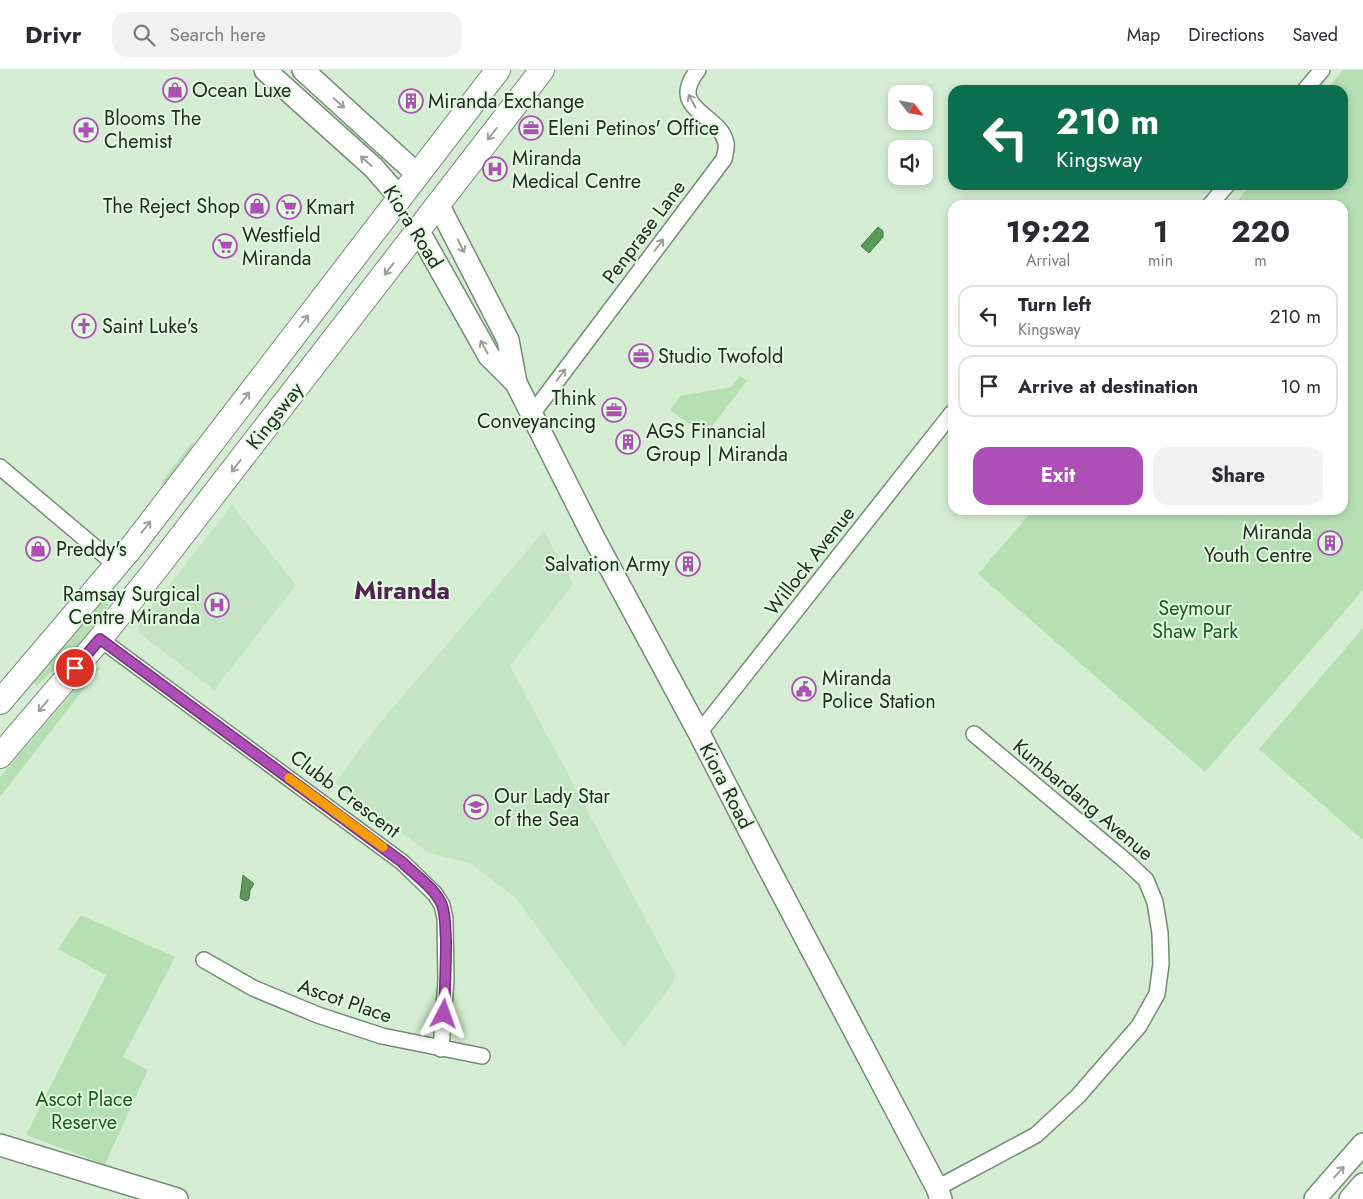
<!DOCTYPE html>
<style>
:root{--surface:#fff;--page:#f2f2f3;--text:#2b2b33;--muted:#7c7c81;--line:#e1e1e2;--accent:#ae4eb7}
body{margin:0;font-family:Jost,sans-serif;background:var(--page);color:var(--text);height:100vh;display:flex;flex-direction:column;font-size:19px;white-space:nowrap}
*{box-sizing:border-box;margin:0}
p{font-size:16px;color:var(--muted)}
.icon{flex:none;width:28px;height:28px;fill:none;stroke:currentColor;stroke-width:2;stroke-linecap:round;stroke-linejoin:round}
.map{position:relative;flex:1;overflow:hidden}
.drawer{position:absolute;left:948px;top:130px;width:400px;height:315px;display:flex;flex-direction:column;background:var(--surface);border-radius:15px;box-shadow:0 2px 8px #0003}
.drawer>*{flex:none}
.hud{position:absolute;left:948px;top:15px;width:400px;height:105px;border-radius:15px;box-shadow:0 2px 8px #0003;background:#0b6e4f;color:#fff;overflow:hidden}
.needle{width:32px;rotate:121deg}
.controls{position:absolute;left:888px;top:15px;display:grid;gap:10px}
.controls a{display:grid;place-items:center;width:45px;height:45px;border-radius:10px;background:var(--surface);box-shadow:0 2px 8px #0003;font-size:25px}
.pin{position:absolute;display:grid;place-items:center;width:42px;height:42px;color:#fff;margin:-21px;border:2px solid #fff;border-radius:50%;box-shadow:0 1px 5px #0007}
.me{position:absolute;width:55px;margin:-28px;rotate:4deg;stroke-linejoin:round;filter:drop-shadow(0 0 4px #0008)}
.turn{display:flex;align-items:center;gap:18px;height:105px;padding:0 25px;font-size:22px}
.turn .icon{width:65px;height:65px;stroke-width:2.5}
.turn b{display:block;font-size:35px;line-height:42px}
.eta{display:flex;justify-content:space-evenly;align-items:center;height:85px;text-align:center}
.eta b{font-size:30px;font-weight:700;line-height:35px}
.primary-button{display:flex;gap:10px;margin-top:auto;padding:10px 25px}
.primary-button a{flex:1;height:58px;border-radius:15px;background:var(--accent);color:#fff;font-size:20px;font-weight:700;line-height:58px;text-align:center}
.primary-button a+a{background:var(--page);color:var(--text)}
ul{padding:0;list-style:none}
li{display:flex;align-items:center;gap:15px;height:62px;margin:0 10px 8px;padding:0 15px;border:2px solid var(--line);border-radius:15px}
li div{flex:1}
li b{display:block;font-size:19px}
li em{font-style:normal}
header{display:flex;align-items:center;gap:30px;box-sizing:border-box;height:70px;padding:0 25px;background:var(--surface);border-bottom:1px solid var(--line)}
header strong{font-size:24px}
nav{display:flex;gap:28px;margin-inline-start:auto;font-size:18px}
.search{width:350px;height:45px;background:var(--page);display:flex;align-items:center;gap:12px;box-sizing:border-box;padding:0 18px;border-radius:15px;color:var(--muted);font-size:19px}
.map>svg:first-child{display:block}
</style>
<header>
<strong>Drivr</strong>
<div class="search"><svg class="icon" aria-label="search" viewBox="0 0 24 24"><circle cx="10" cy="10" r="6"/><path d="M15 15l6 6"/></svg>Search here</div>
<nav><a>Map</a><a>Directions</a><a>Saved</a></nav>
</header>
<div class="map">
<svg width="1363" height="1129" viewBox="0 0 1363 1129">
<rect width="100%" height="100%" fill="#d5eed3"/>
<g fill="#c5e4c3">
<path d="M232,435L296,515L214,620L139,563L138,555Z"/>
<path d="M544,461L573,514L510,596L675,904L674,912L624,977L516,828L470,793L429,783L335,713L378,655Z"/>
</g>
<g fill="#b6dfb4">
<path d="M1343,0H1363V520L1205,702L978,504L1033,440H1342V135H1234L1250,115H1342V20H1326Z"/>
<path d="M740,306L747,311L705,365L670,340L680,326L731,317Z"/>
<path d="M192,372L194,375L163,415L161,413Z"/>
<path d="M109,524L113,526C94,562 67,590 36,616L34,612Z"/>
<path d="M1363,558V770L1259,679Z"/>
<path d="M100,596L99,599L0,727V707L87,606Z"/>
<path d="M81,845L175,887L123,987L148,1000L105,1094H104L26,1065L106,905L58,879Z"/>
</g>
<g fill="#5a995a" stroke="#497849">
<path d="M878,157L883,161V167L869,183L861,176Z"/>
<path d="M243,805L254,814L250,820L249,829L246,831L240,828Z"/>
</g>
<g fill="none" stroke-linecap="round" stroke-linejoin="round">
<g stroke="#758c74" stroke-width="18">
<g id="street">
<path d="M1305,20L1322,0"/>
<path d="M1210,135L1227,115"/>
<path d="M532,344L724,89C725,84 727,78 726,73C720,43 666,40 698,0"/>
<path d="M0,397L116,495"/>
<path d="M100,569L402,792L435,824L442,835L445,848L446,910L441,979"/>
<path d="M699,663L952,343"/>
<path d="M204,890L253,918L318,945L382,966L482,986"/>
<path d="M937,1118L1036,1065L1078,1026L1139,956L1157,924L1161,894L1160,863L1155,832L1146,810L1128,793L974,664"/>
</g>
</g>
<g stroke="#758c74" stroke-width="24">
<g id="secondary">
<path d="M265,0L374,98L399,127"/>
<path d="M303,0L417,104"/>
<path d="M438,134L508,270L516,313L594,468L699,663L766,793L937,1118L941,1129"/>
<path d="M418,160L489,286L516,313"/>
<path d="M0,1075L177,1129"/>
<path d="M1315,1129L1363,1074"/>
<path d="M1350,1129L1363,1114"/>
</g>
</g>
<g stroke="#758c74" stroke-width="26">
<g id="primary">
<path d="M0,632L131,478L498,0"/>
<path d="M0,686L100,569L156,499L542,0"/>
</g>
</g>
<use href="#street" stroke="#fff" stroke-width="15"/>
<use href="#secondary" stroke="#fff" stroke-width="21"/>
<use href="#primary" stroke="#fff" stroke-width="24"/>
</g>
<defs><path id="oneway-shaft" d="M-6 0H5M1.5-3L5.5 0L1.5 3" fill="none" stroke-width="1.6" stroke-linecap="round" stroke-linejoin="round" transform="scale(1.25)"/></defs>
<g stroke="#9ba09b">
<use href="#oneway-shaft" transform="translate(692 31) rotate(-118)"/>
<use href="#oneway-shaft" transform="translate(339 33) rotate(42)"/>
<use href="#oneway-shaft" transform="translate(492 64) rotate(128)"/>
<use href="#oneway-shaft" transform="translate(366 91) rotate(-138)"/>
<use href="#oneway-shaft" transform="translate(659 175) rotate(-53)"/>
<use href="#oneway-shaft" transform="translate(461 176) rotate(63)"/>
<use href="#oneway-shaft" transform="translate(389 199) rotate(128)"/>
<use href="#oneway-shaft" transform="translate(304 251) rotate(-53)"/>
<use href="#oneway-shaft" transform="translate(484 277) rotate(-119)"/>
<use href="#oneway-shaft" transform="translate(561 305) rotate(-53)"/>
<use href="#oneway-shaft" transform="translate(245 328) rotate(-53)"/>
<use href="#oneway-shaft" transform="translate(236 396) rotate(128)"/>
<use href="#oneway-shaft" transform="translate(146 457) rotate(-52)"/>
<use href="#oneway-shaft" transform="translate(43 636) rotate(130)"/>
<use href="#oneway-shaft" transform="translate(1339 1102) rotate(-48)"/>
</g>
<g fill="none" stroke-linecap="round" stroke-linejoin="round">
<g stroke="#713377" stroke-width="12">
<path id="route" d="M75,598L100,569L402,792C415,805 435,818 442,835C446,846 445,859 446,870C446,895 445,919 444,944"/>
</g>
<use href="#route" stroke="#ae4eb7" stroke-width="9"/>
<path stroke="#f59e0b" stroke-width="9" d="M289,708L383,777"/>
</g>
<defs>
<g id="shop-ring" transform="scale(1.25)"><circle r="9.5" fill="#e2fce0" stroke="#ae4eb7" stroke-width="1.5"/><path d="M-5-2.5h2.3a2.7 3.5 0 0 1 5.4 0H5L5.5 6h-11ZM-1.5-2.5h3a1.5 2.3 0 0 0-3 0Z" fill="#ae4eb7"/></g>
<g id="building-ring" transform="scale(1.25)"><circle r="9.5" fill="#e2fce0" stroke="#ae4eb7" stroke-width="1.5"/><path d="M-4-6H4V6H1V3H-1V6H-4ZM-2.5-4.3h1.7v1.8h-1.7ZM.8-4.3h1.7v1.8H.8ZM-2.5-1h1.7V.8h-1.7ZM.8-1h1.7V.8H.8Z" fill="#ae4eb7"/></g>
<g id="office-ring" transform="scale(1.25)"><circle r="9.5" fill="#e2fce0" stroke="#ae4eb7" stroke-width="1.5"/><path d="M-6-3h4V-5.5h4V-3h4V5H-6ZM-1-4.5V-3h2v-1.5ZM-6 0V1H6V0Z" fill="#ae4eb7"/></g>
<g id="pharmacy-ring" transform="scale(1.25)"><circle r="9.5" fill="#e2fce0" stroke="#ae4eb7" stroke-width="1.5"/><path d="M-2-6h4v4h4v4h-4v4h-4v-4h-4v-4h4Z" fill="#ae4eb7"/></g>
<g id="hospital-ring" transform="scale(1.25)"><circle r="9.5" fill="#e2fce0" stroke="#ae4eb7" stroke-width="1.5"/><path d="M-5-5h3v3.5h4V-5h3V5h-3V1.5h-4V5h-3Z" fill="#ae4eb7"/></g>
<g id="supermarket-ring" transform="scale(1.25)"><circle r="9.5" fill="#e2fce0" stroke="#ae4eb7" stroke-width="1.5"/><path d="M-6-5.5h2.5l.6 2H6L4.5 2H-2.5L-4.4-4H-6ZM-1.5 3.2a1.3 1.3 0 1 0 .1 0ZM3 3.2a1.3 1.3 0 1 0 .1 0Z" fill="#ae4eb7"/></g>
<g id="church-ring" transform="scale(1.25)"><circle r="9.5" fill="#e2fce0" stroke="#ae4eb7" stroke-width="1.5"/><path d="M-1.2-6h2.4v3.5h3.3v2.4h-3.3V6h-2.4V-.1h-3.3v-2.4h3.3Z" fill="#ae4eb7"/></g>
<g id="civic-ring" transform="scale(1.25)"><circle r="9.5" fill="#e2fce0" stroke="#ae4eb7" stroke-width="1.5"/><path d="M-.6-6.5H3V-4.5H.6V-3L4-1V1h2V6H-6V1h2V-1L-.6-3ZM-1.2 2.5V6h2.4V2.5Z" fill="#ae4eb7"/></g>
<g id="school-ring" transform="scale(1.25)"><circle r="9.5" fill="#e2fce0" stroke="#ae4eb7" stroke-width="1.5"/><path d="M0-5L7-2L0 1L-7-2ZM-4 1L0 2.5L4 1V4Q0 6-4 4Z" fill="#ae4eb7"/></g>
</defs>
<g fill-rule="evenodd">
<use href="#shop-ring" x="175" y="20"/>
<use href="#building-ring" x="411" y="31"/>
<use href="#office-ring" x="531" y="58"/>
<use href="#pharmacy-ring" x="86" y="60"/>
<use href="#hospital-ring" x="495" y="99"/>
<use href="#shop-ring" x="257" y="136"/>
<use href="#supermarket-ring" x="289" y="137"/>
<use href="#supermarket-ring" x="225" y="176"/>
<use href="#church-ring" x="84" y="256"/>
<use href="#office-ring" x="641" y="286"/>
<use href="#office-ring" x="614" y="340"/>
<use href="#building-ring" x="628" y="372"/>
<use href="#building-ring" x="1330" y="473"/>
<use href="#shop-ring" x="38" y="479"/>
<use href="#building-ring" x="688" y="494"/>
<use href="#hospital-ring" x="217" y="535"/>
<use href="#civic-ring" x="804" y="619"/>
<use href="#school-ring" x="476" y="737"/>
</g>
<g text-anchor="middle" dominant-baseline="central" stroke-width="4" stroke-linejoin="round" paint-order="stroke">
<g font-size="20" fill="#212b21" stroke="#e2fce0" text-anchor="start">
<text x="192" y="20">Ocean Luxe</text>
<text x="428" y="31">Miranda Exchange</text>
<text x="104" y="48">Blooms The<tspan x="104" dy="23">Chemist</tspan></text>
<text x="548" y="58">Eleni Petinos' Office</text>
<text x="512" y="88">Miranda<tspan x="512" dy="23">Medical Centre</tspan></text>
<text x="240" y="136" text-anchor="end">The Reject Shop</text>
<text x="306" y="137">Kmart</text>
<text x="242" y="165">Westfield<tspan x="242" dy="23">Miranda</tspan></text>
<text x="102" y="256">Saint Luke's</text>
<text x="658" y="286">Studio Twofold</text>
<text x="596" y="328" text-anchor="end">Think<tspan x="596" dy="23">Conveyancing</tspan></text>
<text x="646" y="361">AGS Financial<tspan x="646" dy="23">Group | Miranda</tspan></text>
<text x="1312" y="462" text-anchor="end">Miranda<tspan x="1312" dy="23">Youth Centre</tspan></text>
<text x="56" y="479">Preddy's</text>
<text x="670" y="494" text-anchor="end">Salvation Army</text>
<text x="200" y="524" text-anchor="end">Ramsay Surgical<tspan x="200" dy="23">Centre Miranda</tspan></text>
<text x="822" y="608">Miranda<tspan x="822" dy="23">Police Station</tspan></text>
<text x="494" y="726">Our Lady Star<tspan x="494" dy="23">of the Sea</tspan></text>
</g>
<g font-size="20" fill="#212b21" stroke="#e2fce0">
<text transform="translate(413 157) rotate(58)">Kiora Road</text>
<text transform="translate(644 162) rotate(-53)">Penprase Lane</text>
<text transform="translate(275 346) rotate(-52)">Kingsway</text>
<text transform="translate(810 491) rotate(-52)">Willock Avenue</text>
<text transform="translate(726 716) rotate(63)">Kiora Road</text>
<text transform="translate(345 724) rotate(37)">Clubb Crescent</text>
<text transform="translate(1083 730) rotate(40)">Kumbardang Avenue</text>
<text transform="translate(345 931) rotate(19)">Ascot Place</text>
</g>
<g font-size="20" fill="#185a1c" stroke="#e2fce0">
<text x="1195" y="538">Seymour<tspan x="1195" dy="23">Shaw Park</tspan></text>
<text x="84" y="1029">Ascot Place<tspan x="84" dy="23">Reserve</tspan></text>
</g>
<g font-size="25" font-weight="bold" fill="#512355" stroke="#e2fce0">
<text x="402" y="520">Miranda</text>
</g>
</g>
</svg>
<div class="controls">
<a><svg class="needle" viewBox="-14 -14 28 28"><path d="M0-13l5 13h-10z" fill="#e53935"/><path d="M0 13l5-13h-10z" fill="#7c7c81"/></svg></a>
<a><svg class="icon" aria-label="sound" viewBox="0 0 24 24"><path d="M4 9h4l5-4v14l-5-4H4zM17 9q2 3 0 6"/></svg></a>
</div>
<div class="pin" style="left:75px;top:598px;background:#d93025"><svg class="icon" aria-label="arrive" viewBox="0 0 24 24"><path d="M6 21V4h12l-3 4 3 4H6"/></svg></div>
<svg class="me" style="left:444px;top:944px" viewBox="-20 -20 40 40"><path d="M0-17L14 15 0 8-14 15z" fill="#ae4eb7" stroke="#fff" stroke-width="4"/></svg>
<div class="hud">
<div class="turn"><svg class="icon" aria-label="left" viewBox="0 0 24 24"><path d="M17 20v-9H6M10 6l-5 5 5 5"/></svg><div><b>210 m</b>Kingsway</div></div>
</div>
<section class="drawer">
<div class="eta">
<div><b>19:22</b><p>Arrival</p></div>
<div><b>1</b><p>min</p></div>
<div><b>220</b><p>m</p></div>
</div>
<ul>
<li><svg class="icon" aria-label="left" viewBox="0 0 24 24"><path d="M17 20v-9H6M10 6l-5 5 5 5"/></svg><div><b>Turn left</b><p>Kingsway</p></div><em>210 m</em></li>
<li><svg class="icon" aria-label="arrive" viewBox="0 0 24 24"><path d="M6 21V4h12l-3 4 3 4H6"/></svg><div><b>Arrive at destination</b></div><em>10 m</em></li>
</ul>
<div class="primary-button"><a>Exit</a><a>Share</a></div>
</section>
</div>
